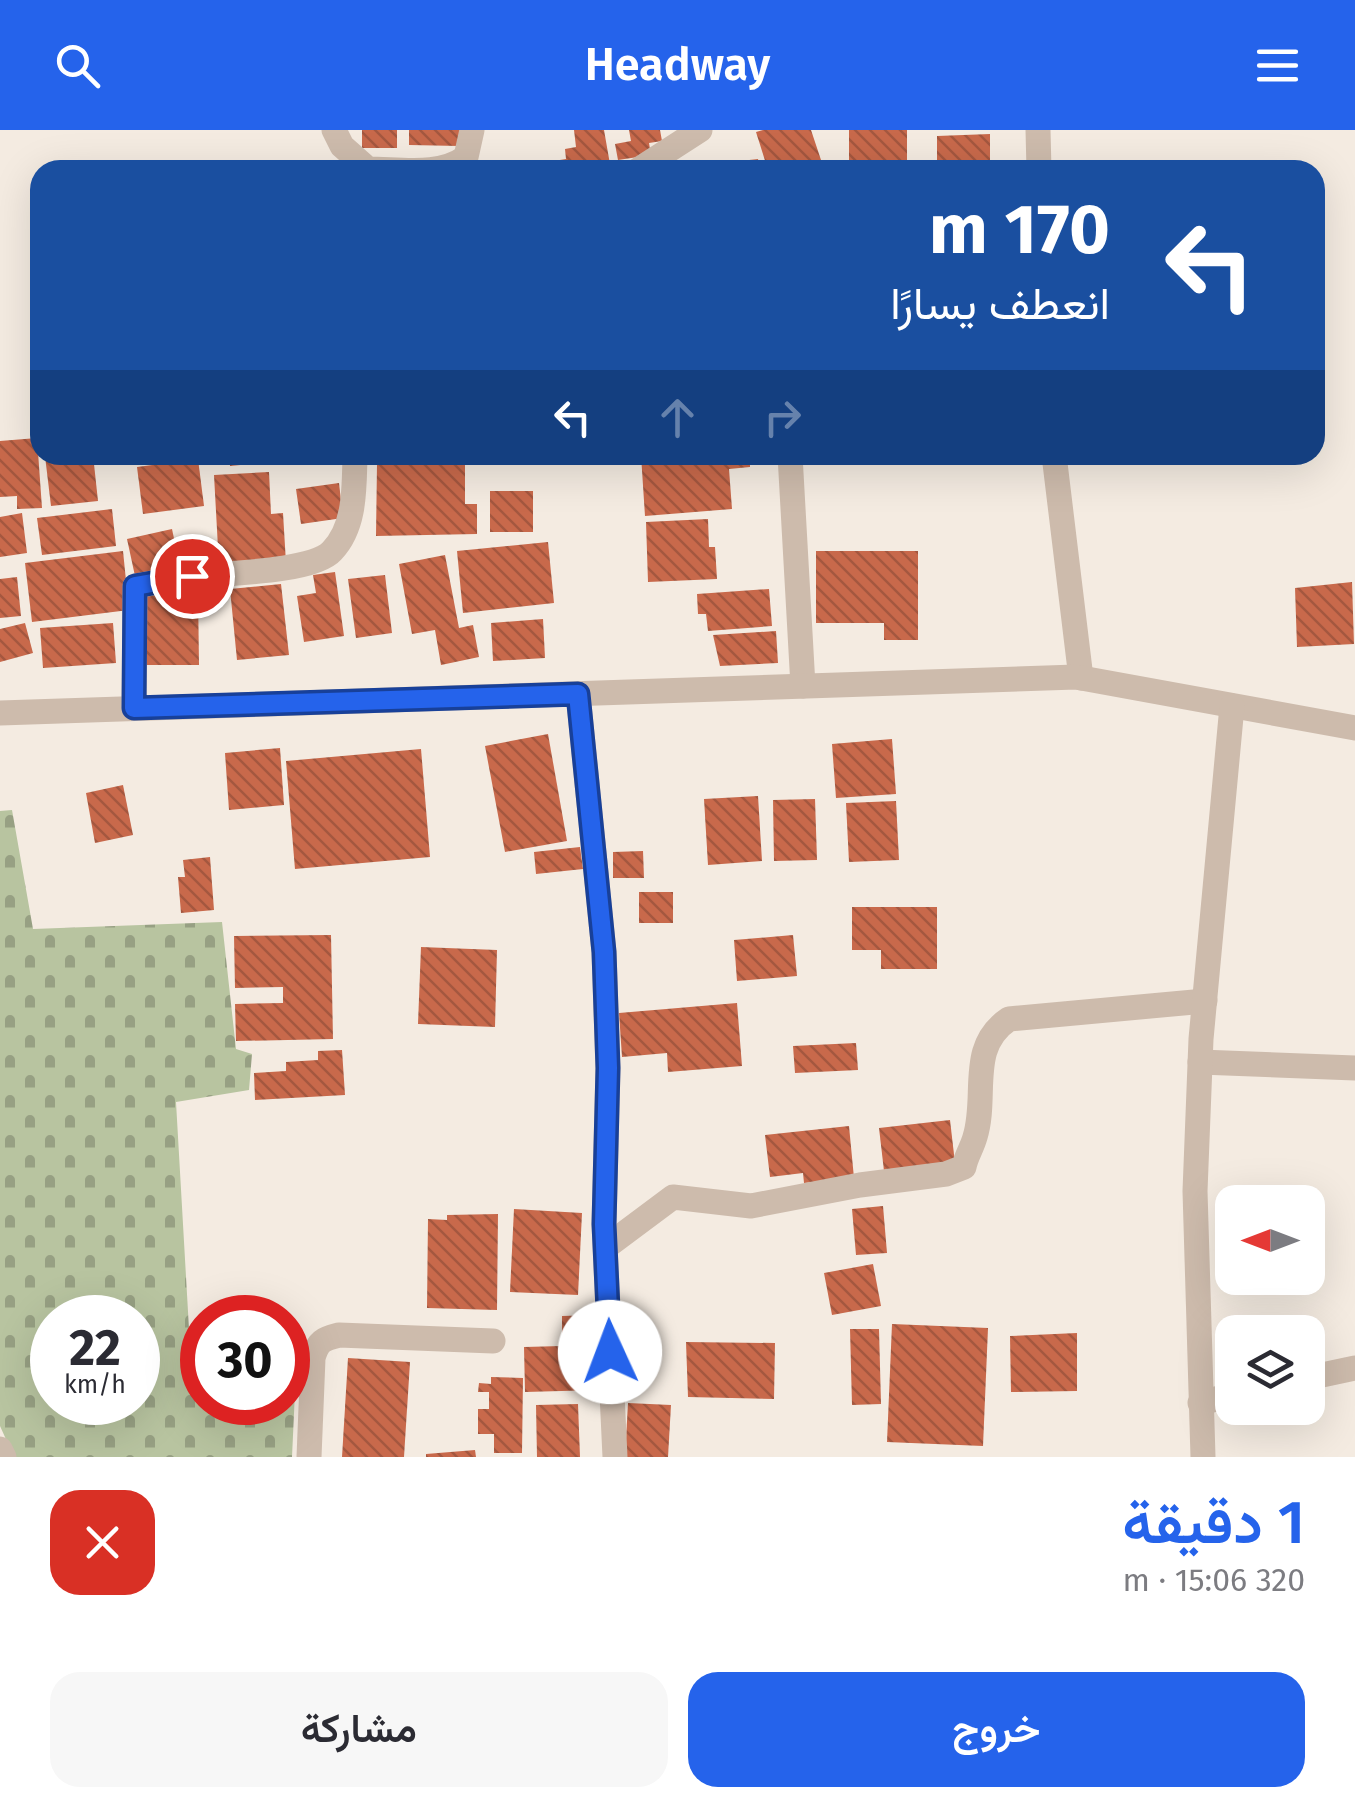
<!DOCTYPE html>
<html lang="ar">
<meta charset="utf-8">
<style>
:root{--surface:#fff;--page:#f7f7f7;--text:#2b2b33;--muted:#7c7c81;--accent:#2563eb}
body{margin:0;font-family:"Fira Sans",Vazirmatn,sans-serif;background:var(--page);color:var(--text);direction:rtl;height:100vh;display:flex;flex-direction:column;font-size:38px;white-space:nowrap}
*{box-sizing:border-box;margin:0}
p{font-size:32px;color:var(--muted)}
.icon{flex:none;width:55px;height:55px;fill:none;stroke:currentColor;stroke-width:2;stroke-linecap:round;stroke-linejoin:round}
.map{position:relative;height:1327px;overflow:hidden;direction:ltr}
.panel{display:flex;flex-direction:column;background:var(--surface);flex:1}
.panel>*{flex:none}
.banner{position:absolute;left:30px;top:30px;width:1295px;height:305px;border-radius:30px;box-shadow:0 10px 40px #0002;direction:rtl;background:#1a4fa0;color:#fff;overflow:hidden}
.needle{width:65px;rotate:270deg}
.buttons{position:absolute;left:1215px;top:1055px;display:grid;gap:20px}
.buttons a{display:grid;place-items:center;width:110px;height:110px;border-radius:20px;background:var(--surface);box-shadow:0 10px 40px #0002;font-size:50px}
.speed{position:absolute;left:30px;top:1165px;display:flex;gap:20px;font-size:50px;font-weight:700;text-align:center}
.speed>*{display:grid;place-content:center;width:130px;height:130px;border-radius:50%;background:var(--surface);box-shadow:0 10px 40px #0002;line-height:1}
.speed small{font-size:25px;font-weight:400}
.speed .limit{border:15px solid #d22;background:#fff;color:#111}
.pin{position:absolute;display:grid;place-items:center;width:85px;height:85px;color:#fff;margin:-42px;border:5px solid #fff;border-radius:50%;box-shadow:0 2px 10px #0007}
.me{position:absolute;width:110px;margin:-55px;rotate:358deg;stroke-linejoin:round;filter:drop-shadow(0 0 8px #0008)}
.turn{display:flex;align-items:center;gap:35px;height:210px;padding:0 50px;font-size:45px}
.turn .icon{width:130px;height:130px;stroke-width:2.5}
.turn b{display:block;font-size:70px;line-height:85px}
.lanes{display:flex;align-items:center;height:95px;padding:0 50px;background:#0003;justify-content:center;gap:50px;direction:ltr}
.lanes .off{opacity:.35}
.round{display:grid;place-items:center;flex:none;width:105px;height:105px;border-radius:30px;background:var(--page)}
.overview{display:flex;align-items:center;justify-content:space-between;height:170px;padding:0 50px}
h1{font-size:60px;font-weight:600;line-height:75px;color:var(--accent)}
.primary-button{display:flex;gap:20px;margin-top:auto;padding:20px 50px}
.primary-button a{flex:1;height:115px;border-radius:30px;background:var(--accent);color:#fff;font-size:40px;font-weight:600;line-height:115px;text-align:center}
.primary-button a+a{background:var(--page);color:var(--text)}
header{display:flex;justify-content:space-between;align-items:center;height:130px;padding:0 50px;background:var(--accent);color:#fff;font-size:45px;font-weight:600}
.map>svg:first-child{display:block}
</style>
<header><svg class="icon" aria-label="menu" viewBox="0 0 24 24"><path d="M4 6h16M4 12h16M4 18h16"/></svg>Headway<svg class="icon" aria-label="search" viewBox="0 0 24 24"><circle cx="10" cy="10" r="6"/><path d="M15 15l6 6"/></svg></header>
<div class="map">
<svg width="1355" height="1327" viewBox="0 0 1355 1327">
<defs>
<pattern id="cemetery-stones" width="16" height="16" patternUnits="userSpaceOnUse" patternTransform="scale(2.5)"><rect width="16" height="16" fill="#b8c4a0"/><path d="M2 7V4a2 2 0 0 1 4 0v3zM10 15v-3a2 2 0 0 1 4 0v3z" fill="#97a083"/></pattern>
<pattern id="building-back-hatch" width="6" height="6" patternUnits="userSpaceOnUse" patternTransform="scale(2.5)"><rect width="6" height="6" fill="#c8694b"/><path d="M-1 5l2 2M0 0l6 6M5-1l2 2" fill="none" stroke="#a4573f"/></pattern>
</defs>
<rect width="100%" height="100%" fill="#f4ebe1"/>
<path fill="url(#cemetery-stones)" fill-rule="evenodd" d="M12,680L33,799L222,792L236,919L252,924L249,960L176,972L189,1199H202V1272H288V1196H298L292,1327H14L0,1296V681ZM52,1188H138V1272H52Z"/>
<g fill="url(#building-back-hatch)">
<rect x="362" y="0" width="35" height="18"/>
<path d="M409,0H460L459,16L409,15Z"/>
<path d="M574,0H604L611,40H543L541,33L566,29L565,19L576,17Z"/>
<path d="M629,0H660L662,11L649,13L651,25L618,30L615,14L631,11Z"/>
<path d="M763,0H811L824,39L768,40L756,2Z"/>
<rect x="849" y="0" width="58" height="40"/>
<path d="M990,4V40H937V6Z"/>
<path d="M758,29L760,40H723V33Z"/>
<path d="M37,308L42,378L17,379V366L0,367V311Z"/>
<path d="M93,325L98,371L51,376L45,326Z"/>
<path d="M229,325H302L303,329L230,336Z"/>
<path d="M390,325H443V332L465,333V374H477V404L376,406L377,334H390Z"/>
<path d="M641,325H750V337L729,339L732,379L645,386Z"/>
<path d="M198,329L204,376L143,384L137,337Z"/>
<path d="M269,342L271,384L283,383L286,433L219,436L214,345Z"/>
<path d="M339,353L343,388L301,394L296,359Z"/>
<rect x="490" y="361" width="43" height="41"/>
<path d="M112,379L116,416L42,425L37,388Z"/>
<path d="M22,383L27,423L0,427V387Z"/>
<path d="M708,389L709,417H715L717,449L648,452L646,392Z"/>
<path d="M172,399L180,437L135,446L127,409Z"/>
<path d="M548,412L554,473L463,483L457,421Z"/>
<path d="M123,421L129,480L32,492L25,433Z"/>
<path d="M816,421H918V510H884V493H816Z"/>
<path d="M445,425L459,498L473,495L479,527L441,535L435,500L412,504L399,434Z"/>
<path d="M335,442L344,506L304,512L297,466L316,463L313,445Z"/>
<path d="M385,445L392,503L356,508L348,449Z"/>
<path d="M17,447L21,486L0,488V449Z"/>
<path d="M1352,452L1354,514L1297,517L1295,458Z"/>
<path d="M281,454L289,525L237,530L230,459Z"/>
<path d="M769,459L772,496L708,501L706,484H698L697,464Z"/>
<path d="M198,462L199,535H143V463Z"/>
<path d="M543,489L545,528L493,531L491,493Z"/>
<path d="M25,493L33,523L0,532V499Z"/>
<path d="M113,493L116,533L43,538L40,498Z"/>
<path d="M776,501L778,533L720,536L713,505Z"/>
<path d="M548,604L567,711L505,722L485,616Z"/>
<path d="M892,609L896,664L836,668L832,614Z"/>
<path d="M280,618L284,675L229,680L225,623Z"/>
<path d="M421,619L430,727L295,739L286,631Z"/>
<path d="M123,655L133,705L95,713L86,663Z"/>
<path d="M758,666L762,731L708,735L704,669Z"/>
<path d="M815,669L817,730L774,731L773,670Z"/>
<path d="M896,671L899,730L849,732L846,673Z"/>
<path d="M580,717L583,739L536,744L534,722Z"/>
<path d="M643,721L644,748H613V722Z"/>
<path d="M210,727L214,780L181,783L178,747H185L183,730Z"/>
<rect x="639" y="762" width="34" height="31"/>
<path d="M852,777H937V839H881V820H852Z"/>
<path d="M331,805L333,909L236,911L235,874L283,873V857L235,858L234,806Z"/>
<path d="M793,805L797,846L737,851L734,810Z"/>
<path d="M421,817L497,820L495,897L418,894Z"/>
<path d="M737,873L742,936L668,942L667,923L622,927L619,883Z"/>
<path d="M856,913L858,940L795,943L793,916Z"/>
<path d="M342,920L345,965L255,970L254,943L286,941V932L318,930V921Z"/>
<path d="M950,990L955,1033L884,1041L879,998Z"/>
<path d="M849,996L854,1048L804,1053L803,1043L770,1047L765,1005Z"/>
<path d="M883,1076L887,1123L856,1125L852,1079Z"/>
<path d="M514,1079L582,1083L578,1165L510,1162Z"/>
<path d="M498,1084L497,1180L427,1178L428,1089L447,1090V1085Z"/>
<path d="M873,1134L881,1176L832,1185L824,1143Z"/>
<path d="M596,1185L598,1260L525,1262L524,1217L562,1216V1186Z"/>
<path d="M892,1194L988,1198L983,1316L887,1312Z"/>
<path d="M850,1199H879L881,1274L852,1275Z"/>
<path d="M1077,1203V1261L1011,1262L1010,1206Z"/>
<path d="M686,1212L775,1213L774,1269L688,1267Z"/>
<path d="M348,1228L410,1232L404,1327H342Z"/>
<path d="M491,1247L523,1248L522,1323H494V1304H478V1279H489V1262H478L479,1253L491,1254Z"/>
<path d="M628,1273L671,1275L668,1327H625Z"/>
<path d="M578,1274L580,1327H537L536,1275Z"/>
<path d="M475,1320L476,1327H426V1324Z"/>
</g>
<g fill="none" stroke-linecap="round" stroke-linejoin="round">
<g stroke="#cdbbac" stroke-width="25">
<path d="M334,0L342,16L368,39C400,39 440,47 466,27L472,0"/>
<path d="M1038,0L1039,40"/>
<path d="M638,40L700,0"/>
<path d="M790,325L803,556"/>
<path d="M1054,325L1081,548"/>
<path d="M578,564L604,822L608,939L604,1094L615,1327"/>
<path d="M134,578L135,456C155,453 176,448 196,446C226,443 313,442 332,421C356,396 354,357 355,325"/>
<path d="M0,583L1076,547L1355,598"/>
<path d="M1200,932L1355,938"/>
<path d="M606,1117L673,1067L751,1076L860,1055L946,1044L964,1037C966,1026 972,1018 975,1007C988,965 967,917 1009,889L1205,871"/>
<path d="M1308,1248L1355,1238"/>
<path d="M1200,1273L1232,1265"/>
<path d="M0,1319L4,1327"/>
<path d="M309,1327L313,1228C318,1211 323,1209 339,1205L493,1211"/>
<path d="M1203,1327L1195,1061L1201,909L1232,576"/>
</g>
</g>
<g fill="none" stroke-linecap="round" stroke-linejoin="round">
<g stroke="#184099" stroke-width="25">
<path id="route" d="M192,446L135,456L134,578L578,564L604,822L608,938L604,1094L610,1222"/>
</g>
<use href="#route" stroke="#2563eb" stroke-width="18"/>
</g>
</svg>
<div class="buttons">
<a><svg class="needle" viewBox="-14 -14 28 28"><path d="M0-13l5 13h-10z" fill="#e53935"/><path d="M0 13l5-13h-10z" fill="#7c7c81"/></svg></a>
<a><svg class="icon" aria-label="layers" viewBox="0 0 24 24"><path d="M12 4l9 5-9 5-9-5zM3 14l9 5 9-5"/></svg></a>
</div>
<div class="speed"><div>22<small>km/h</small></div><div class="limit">30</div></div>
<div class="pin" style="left:192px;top:446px;background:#d93025"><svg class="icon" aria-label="arrive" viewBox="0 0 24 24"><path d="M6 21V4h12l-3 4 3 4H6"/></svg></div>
<svg class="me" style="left:610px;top:1222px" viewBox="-20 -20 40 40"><circle r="19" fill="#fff"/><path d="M0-13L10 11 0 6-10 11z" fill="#2563eb"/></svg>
<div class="banner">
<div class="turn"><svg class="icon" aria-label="left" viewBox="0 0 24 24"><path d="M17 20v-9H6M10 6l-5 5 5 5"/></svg><div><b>170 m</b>انعطف يسارًا</div></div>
<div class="lanes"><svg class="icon" aria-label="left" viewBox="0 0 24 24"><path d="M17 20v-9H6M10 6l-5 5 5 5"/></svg><svg class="icon off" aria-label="ahead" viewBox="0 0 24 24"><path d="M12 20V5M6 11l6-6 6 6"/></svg><svg class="icon off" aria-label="right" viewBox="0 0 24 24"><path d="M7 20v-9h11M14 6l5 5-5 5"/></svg></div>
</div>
</div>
<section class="panel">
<div class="overview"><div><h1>1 دقيقة</h1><p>320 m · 15:06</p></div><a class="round" style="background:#d93025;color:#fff"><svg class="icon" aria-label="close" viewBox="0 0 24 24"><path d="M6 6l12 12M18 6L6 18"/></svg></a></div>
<div class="primary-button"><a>خروج</a><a>مشاركة</a></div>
</section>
